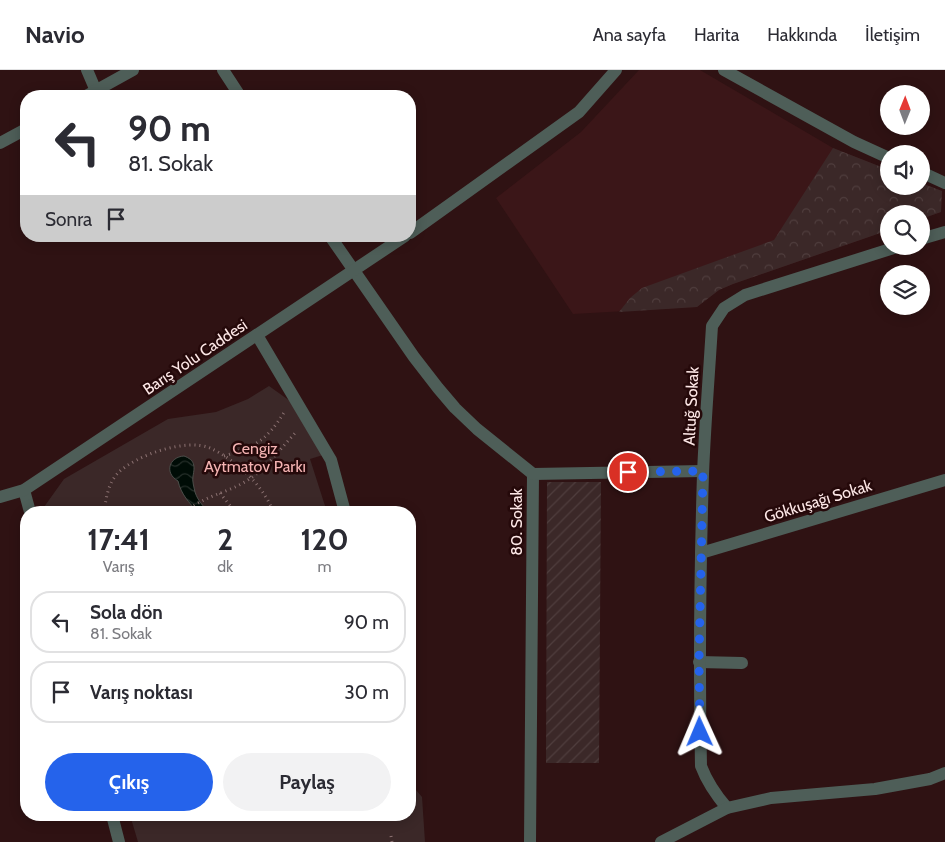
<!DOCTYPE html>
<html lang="tr">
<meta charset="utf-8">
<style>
:root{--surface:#fff;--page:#f2f2f3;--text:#2b2b33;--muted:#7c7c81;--line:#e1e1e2;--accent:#2563eb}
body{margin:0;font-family:Cabin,sans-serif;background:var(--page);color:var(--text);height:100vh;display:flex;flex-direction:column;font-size:19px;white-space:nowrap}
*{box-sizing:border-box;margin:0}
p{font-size:16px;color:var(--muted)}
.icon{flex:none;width:28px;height:28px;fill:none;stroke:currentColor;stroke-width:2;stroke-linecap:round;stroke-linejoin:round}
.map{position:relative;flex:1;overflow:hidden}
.drawer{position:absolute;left:20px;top:436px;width:396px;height:315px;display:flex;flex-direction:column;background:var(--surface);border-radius:20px;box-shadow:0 2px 12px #0003}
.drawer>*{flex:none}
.hud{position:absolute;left:20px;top:20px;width:396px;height:152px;border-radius:20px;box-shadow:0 2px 12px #0003;background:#fff;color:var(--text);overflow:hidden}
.needle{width:32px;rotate:1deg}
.tools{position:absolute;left:880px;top:15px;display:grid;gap:10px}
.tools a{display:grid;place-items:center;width:50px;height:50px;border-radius:50%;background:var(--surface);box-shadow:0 2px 12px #0003;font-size:25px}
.pin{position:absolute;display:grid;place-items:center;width:42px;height:42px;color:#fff;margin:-21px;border:2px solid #fff;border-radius:50%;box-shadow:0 1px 5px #0007}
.me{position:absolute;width:55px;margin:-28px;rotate:359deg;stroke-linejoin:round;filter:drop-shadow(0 0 4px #0008)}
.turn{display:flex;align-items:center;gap:18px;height:105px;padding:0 25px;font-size:22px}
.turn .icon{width:65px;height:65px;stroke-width:2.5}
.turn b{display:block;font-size:35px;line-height:42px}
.then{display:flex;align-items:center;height:48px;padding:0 25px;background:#0003;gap:10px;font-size:19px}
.eta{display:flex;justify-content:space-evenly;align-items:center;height:85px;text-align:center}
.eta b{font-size:30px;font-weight:800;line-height:35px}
.action{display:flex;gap:10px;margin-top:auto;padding:10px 25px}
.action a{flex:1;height:58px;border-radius:30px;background:var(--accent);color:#fff;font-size:20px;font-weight:800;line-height:58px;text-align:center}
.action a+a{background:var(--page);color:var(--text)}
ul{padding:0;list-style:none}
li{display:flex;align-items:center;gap:15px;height:62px;margin:0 10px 8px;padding:0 15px;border:2px solid var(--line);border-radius:20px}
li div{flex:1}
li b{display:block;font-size:19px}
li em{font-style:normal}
header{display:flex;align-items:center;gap:30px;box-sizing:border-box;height:70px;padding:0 25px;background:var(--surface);border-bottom:1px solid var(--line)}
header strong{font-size:24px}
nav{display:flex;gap:28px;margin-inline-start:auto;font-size:18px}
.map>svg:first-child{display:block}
</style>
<header>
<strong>Navio</strong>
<nav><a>Ana sayfa</a><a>Harita</a><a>Hakkında</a><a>İletişim</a></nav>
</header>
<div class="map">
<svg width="945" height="772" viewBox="0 0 945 772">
<defs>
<pattern id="forest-crowns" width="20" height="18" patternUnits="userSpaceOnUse" patternTransform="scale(1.25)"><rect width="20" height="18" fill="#3b2828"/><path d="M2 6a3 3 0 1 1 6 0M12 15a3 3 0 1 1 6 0" fill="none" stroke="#4f3d3d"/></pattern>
<pattern id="garden-furrows" width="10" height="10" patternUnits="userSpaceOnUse" patternTransform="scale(1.25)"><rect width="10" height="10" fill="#3b2828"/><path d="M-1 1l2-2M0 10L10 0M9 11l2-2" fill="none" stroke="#4f3d3d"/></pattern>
<pattern id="water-waves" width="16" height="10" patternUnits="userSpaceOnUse" patternTransform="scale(1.25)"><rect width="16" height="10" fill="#000c06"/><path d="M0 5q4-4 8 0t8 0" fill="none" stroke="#262f2a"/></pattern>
</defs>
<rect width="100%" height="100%" fill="#2f1213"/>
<path fill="#3b1618" d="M639,0H700L833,78L889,100V116H921V113L942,121L941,142L921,149V144H889V160L733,214L719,220L697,237L573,244L496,128L581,62Z"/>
<path fill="url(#forest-crowns)" d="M833,78L889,100V116H921V113L942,121L941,142L921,149V144H889V160L733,214L719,220L697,237L619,242L630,228L642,218L774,170Z"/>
<g fill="#3b2828">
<path d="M269,316L290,331L323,385L310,389L327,442H44V437L64,409L168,349L216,342L248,329Z"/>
<path d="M410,713L422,727L425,772H138L130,745H410Z"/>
</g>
<path fill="url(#garden-furrows)" d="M547,412H601L599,693H546Z"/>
<path fill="url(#water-waves)" stroke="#4c4e4a" d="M184,386C195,390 195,396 193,406C192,411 194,417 195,422C198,431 203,436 209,442H198C189,433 181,424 178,411C164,403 169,387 184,386Z"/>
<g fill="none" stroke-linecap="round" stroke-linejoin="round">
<g stroke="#8c7272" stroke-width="3" stroke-dasharray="1 4" stroke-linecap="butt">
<path d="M224,386C257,376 267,370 285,341"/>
<path d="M220,423L235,442"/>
<path d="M104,442C106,429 108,413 118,403C136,385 186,368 210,378C235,389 265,417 273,442"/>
<path d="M186,442C204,425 230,423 251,408C267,397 283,376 297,361"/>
<path d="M391,766L392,772"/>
</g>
<g stroke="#4e5e58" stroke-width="12">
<path d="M87,0L96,21"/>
<path d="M223,0L240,26"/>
<path d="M724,0L854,72L889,88"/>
<path d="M86,26L133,0"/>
<path d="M0,73L26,59"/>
<path d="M921,102L945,113"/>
<path d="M410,163L579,42L616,0"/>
<path d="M330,166L414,287L438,318L455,338L477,359L533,404L530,772"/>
<path d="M921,169L945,162"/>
<path d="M257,265L331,390L345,442"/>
<path d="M533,404L703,401"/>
<path d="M24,420L30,442"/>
<path d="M0,427L24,420L405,166"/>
<path d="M701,483L945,410"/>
<path d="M699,592L742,593"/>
<path d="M727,738C716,725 707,712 701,696C699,599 700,501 703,404C705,354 709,305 712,256L724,238L745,225L900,176"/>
<path d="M112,745L119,772"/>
<path d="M661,772L727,738L771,728L875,719L930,709L945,703"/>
</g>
</g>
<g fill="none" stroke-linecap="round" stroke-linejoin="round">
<path stroke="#2563eb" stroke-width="9" stroke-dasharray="0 16.2" d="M628,402L703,401L699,592L700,662"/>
</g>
<g text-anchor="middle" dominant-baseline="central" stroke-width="5" stroke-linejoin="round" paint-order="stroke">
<g font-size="16" fill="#fee8e7" stroke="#25090a">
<text transform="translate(195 287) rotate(-34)">Barış Yolu Caddesi</text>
<text transform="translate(691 336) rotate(-87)">Altuğ Sokak</text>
<text transform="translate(818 431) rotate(-17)">Gökkuşağı Sokak</text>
<text transform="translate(516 452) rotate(-90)">80. Sokak</text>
</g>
<g font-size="16" fill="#f4b3b2" stroke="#25090a">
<text x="255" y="378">Cengiz<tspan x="255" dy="18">Aytmatov Parkı</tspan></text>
</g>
</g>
</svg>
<div class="tools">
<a><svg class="needle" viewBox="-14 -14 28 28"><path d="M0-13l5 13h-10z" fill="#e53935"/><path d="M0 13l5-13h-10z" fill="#7c7c81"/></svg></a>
<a><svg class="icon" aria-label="sound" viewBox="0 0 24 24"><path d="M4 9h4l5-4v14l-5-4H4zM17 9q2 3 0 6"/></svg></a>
<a><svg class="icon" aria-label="search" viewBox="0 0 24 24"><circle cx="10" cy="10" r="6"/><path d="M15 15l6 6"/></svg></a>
<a><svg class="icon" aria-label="layers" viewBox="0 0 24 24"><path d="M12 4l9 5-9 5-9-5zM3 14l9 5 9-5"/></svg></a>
</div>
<div class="pin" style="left:628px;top:402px;background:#d93025"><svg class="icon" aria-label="arrive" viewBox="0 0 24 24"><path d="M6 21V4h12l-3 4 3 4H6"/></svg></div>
<svg class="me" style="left:700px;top:662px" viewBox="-20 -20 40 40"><path d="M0-17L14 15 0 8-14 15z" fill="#2563eb" stroke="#fff" stroke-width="4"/></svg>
<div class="hud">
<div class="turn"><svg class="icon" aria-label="left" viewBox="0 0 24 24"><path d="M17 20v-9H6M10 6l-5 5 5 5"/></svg><div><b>90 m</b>81. Sokak</div></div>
<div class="then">Sonra<svg class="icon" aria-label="arrive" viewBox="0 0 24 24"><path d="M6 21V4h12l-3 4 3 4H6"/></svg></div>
</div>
<section class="drawer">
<div class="eta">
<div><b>17:41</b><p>Varış</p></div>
<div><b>2</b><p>dk</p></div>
<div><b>120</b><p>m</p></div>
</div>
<ul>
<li><svg class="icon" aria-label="left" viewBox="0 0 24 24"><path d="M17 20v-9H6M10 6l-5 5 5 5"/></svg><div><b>Sola dön</b><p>81. Sokak</p></div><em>90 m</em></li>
<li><svg class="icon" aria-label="arrive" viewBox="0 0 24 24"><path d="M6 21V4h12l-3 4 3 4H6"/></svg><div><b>Varış noktası</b></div><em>30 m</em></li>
</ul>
<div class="action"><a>Çıkış</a><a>Paylaş</a></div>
</section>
</div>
